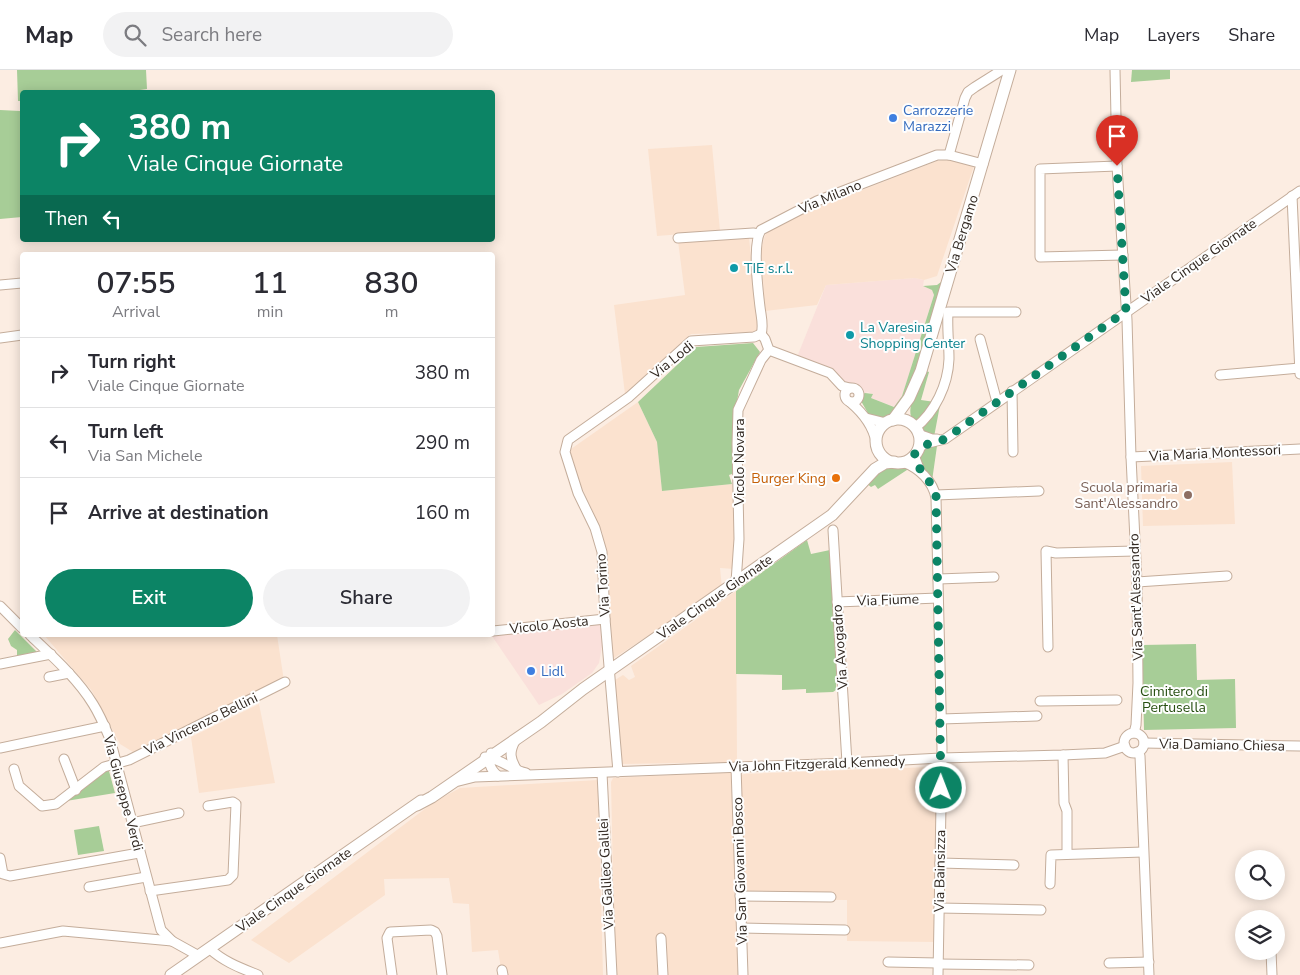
<!DOCTYPE html>
<style>
:root{--surface:#fff;--page:#f2f2f3;--text:#2b2b33;--muted:#7c7c81;--line:#e1e1e2;--accent:#0c8465}
body{margin:0;font-family:"Nunito Sans",sans-serif;background:var(--page);color:var(--text);height:100vh;display:flex;flex-direction:column;font-size:19px;white-space:nowrap}
*{box-sizing:border-box;margin:0}
p{font-size:16px;color:var(--muted)}
.icon{flex:none;width:28px;height:28px;fill:none;stroke:currentColor;stroke-width:2;stroke-linecap:round;stroke-linejoin:round}
.map{position:relative;flex:1;overflow:hidden}
.panel{position:absolute;left:20px;top:182px;width:475px;height:385px;display:flex;flex-direction:column;background:var(--surface);border-radius:5px;box-shadow:0 2px 12px #0003}
.panel>*{flex:none}
.banner{position:absolute;left:20px;top:20px;width:475px;height:152px;border-radius:5px;box-shadow:0 2px 12px #0003;background:#0c8465;color:#fff;overflow:hidden}
.buttons{position:absolute;left:1235px;top:780px;display:grid;gap:10px}
.buttons a{display:grid;place-items:center;width:50px;height:50px;border-radius:50%;background:var(--surface);box-shadow:0 2px 12px #0003;font-size:25px}
.pin{position:absolute;display:grid;place-items:center;width:42px;height:42px;color:#fff;margin:-51px -21px;border-radius:50% 50% 50% 0;rotate:-45deg;box-shadow:0 0 5px #0007}
.pin .icon{rotate:45deg}
.me{position:absolute;width:55px;margin:-28px;rotate:1deg;stroke-linejoin:round;filter:drop-shadow(0 0 4px #0008)}
.turn{display:flex;align-items:center;gap:18px;height:105px;padding:0 25px;font-size:22px}
.turn .icon{width:65px;height:65px;stroke-width:2.5}
.turn b{display:block;font-size:35px;line-height:42px}
.then{display:flex;align-items:center;height:48px;padding:0 25px;background:#0003;gap:10px;font-size:19px}
.eta{display:flex;justify-content:space-evenly;align-items:center;height:85px;text-align:center}
.eta b{font-size:30px;font-weight:600;line-height:35px}
.action{display:flex;gap:10px;margin-top:auto;padding:10px 25px}
.action a{flex:1;height:58px;border-radius:30px;background:var(--accent);color:#fff;font-size:20px;font-weight:600;line-height:58px;text-align:center}
.action a+a{background:var(--page);color:var(--text)}
ul{padding:0;list-style:none}
li{display:flex;align-items:center;gap:15px;height:70px;padding:0 25px;border-top:1px solid var(--line)}
li div{flex:1}
li b{display:block;font-size:19px}
li em{font-style:normal}
header{display:flex;align-items:center;gap:30px;box-sizing:border-box;height:70px;padding:0 25px;background:var(--surface);border-bottom:1px solid var(--line)}
header strong{font-size:24px}
nav{display:flex;gap:28px;margin-inline-start:auto;font-size:18px}
.search{width:350px;height:45px;background:var(--page);display:flex;align-items:center;gap:12px;box-sizing:border-box;padding:0 18px;border-radius:28px;color:var(--muted);font-size:19px}
.map>svg:first-child{display:block}
</style>
<header>
<strong>Map</strong>
<div class="search"><svg class="icon" aria-label="search" viewBox="0 0 24 24"><circle cx="10" cy="10" r="6"/><path d="M15 15l6 6"/></svg>Search here</div>
<nav><a>Map</a><a>Layers</a><a>Share</a></nav>
</header>
<div class="map">
<svg width="1300" height="905" viewBox="0 0 1300 905">
<rect width="100%" height="100%" fill="#fcede2"/>
<g fill="#fae0db">
<path d="M915,208L924,210L923,216L932,220L934,225L902,326L895,337L871,328L872,324L868,322L863,324L845,312L836,302L797,287L826,215Z"/>
<path d="M588,554H601L602,576L599,593L592,603L562,624L539,635L492,566Z"/>
</g>
<g fill="#fbe2cf">
<path d="M712,75L720,161L657,166L648,79Z"/>
<path d="M948,89L974,96L937,206L924,210L915,208L826,215L817,235L765,241L761,180L765,165L775,154L937,91Z"/>
<path d="M749,167L758,262L691,264L625,324L614,235L685,225L678,171Z"/>
<path d="M638,332L657,372L662,421L732,414L737,460L734,499L720,498L722,518L611,590L603,464L578,409L571,390V379Z"/>
<path d="M1232,392L1235,454L1143,456L1141,396Z"/>
<path d="M736,521L737,692L622,694L615,610L623,605L629,610L635,607L631,596Z"/>
<path d="M44,565H277L284,611L133,682L120,674L92,621Z"/>
<path d="M259,634L275,713L199,723L191,667Z"/>
<path d="M930,697L938,705L936,872L847,871V830L746,829L740,706L744,704Z"/>
<path d="M731,702L738,905H615L611,712L613,708Z"/>
<path d="M598,710L603,905H502L498,880L472,882L469,834L453,833L449,808L384,809L385,825L289,893L251,870L434,732L460,718Z"/>
</g>
<g fill="#a7cd97">
<path d="M17,0H146L147,19L126,22H22V31H18Z"/>
<path d="M1132,0H1170V9L1131,12Z"/>
<path d="M0,40L20,41L22,86V147L0,149Z"/>
<path d="M945,209C936,240 914,330 887,347L883,349L869,345L861,331L863,324L865,323L873,324L871,328L894,337L902,326L934,225L932,220L923,216L937,215Z"/>
<path d="M753,273L760,282L739,320L734,349L735,403L729,405L732,414L662,421L657,372L638,332L696,277Z"/>
<path d="M926,301L929,302L921,330L935,332L918,351L914,352C903,339 920,314 926,301Z"/>
<path d="M939,334L940,335L934,367L921,361V356Z"/>
<path d="M935,374L937,376L932,411C923,400 912,391 923,377Z"/>
<path d="M905,396L910,398L878,419L875,415L871,417L866,413L882,398Z"/>
<path d="M807,470L811,484L830,480L837,604H836V620L833,622L806,623V619L782,620V605L736,604V521Z"/>
<path d="M15,560L39,584L17,588V580L11,576L8,569Z"/>
<path d="M1196,574L1197,610L1235,609L1236,658L1144,660L1142,575Z"/>
<path d="M106,700L109,701L115,723L66,731Z"/>
<path d="M99,756L104,781L78,785L74,760Z"/>
</g>
<g fill="none" stroke-linecap="round" stroke-linejoin="round">
<g stroke="#c4ad9b" stroke-width="11">
<g id="minor">
<path d="M1115,0L1117,96L1127,250L1131,387L1137,512L1138,613L1136,655L1134,663"/>
<path d="M949,85L965,28L968,22L975,17L1002,0"/>
<path d="M1117,96L1040,99V187L1123,185"/>
<path d="M1292,126L1300,304"/>
<path d="M678,168L753,163L758,164"/>
<path d="M0,215L22,213"/>
<path d="M761,264C764,256 761,246 760,237C758,220 752,174 761,160L817,131L937,85H949L983,94"/>
<path d="M761,264L765,269L769,280L830,303L842,316L850,318"/>
<path d="M0,268L22,265"/>
<path d="M980,269L997,332"/>
<path d="M1220,305L1300,298"/>
<circle cx="852" cy="325" r="7"/>
<path d="M1012,321L1013,382"/>
<path d="M850,332C863,343 873,355 876,372"/>
<path d="M866,348L886,353"/>
<path d="M915,358C935,342 948,315 949,289C949,274 947,258 948,242H1016"/>
<path d="M918,364L932,369H937"/>
<path d="M918,379L924,374L945,369L1300,121"/>
<path d="M914,385L920,401"/>
<path d="M1131,387L1300,379"/>
<path d="M903,392C919,398 933,411 936,428L942,678L938,905"/>
<path d="M936,425L1039,421"/>
<path d="M833,460L847,693"/>
<path d="M938,509L994,507"/>
<path d="M736,512L739,469L737,374L738,340L761,290L769,280"/>
<path d="M1137,512L1227,506"/>
<path d="M837,532L938,528"/>
<path d="M0,536L22,558"/>
<path d="M493,561L605,549"/>
<path d="M30,565C52,586 77,608 93,634C100,645 105,657 110,669L161,860L172,871L199,886"/>
<path d="M1048,577L1046,481L1056,483L1135,481"/>
<path d="M0,594L51,584"/>
<path d="M49,607L69,603"/>
<path d="M1040,631L1117,630"/>
<path d="M941,649L1037,646"/>
<circle cx="1134" cy="673" r="10"/>
<path d="M515,671C509,682 510,689 517,700"/>
<path d="M1144,673L1300,676"/>
<path d="M0,678L105,656"/>
<path d="M1137,682L1140,686L1149,905"/>
<path d="M491,683C488,693 490,699 498,706"/>
<path d="M1063,685L1064,733L1067,741V784"/>
<path d="M485,687C500,688 511,700 526,703"/>
<path d="M64,689L76,720"/>
<path d="M736,697L743,905"/>
<path d="M14,699L19,716L42,736L56,734L104,697L129,690L285,612"/>
<path d="M618,702L605,549L602,482L595,458L578,423L565,382L568,370L629,327L691,271L754,267L761,264"/>
<path d="M602,703L612,905"/>
<path d="M459,711L475,707L847,693L941,688L1063,685L1105,683L1125,676"/>
<path d="M132,753L179,743"/>
<path d="M0,788L3,804L10,806L139,783"/>
<path d="M940,793L1014,795"/>
<path d="M1050,814L1051,785L1143,782"/>
<path d="M89,817L146,807"/>
<path d="M150,821L228,810L233,805L236,734L233,732L208,736"/>
<path d="M740,826L831,827"/>
<path d="M939,838L1041,840"/>
<path d="M742,858L845,860"/>
<path d="M661,868L663,905"/>
<path d="M0,873L63,861L172,871"/>
<path d="M210,879C224,892 241,898 258,905"/>
<path d="M1271,881L1272,905"/>
<path d="M888,892L938,893"/>
<path d="M1109,893L1149,892"/>
<path d="M938,894L1029,895"/>
<path d="M502,900L503,905"/>
<path d="M392,905L387,868L390,862L431,860L435,862L437,866L442,905"/>
</g>
</g>
<g stroke="#c4ad9b" stroke-width="13">
<g id="major">
<circle cx="898" cy="371" r="22"/>
<path d="M893,350L909,328L921,301L1010,0"/>
<path d="M417,735L432,727L541,652L583,619L832,445L875,399L885,393L894,392"/>
<path d="M171,905L421,731"/>
</g>
</g>
<use href="#minor" stroke="#fff" stroke-width="9"/>
<use href="#major" stroke="#fff" stroke-width="11"/>
</g>
<g fill="none" stroke-linecap="round" stroke-linejoin="round">
<path stroke="#0c8465" stroke-width="9" stroke-dasharray="0 16.2" d="M941,718L936,425C931,409 918,402 914,385C923,372 933,374 945,369L1126,241L1117,96"/>
</g>
<g fill="#3f7fe0" stroke="#fefefe" stroke-width="2">
<circle cx="893" cy="48" r="5"/>
<circle cx="531" cy="601" r="5"/>
</g>
<g fill="#0f9aa8" stroke="#fefefe" stroke-width="2">
<circle cx="734" cy="198" r="5"/>
<circle cx="850" cy="265" r="5"/>
</g>
<circle fill="#e8710a" stroke="#fefefe" stroke-width="2" cx="836" cy="408" r="5"/>
<circle fill="#8d6e63" stroke="#fefefe" stroke-width="2" cx="1188" cy="425" r="5"/>
<g text-anchor="middle" dominant-baseline="central" stroke-width="4" stroke-linejoin="round" paint-order="stroke">
<g font-size="14" fill="#366cbe" stroke="#fefefe" text-anchor="start">
<text x="903" y="40">Carrozzerie<tspan x="903" dy="16">Marazzi</tspan></text>
<text x="541" y="601">Lidl</text>
</g>
<g font-size="14" fill="#312821" stroke="#fefefe">
<text transform="translate(830 127) rotate(-23)">Via Milano</text>
<text transform="translate(962 164) rotate(-73)">Via Bergamo</text>
<text transform="translate(1199 191) rotate(-35)">Viale Cinque Giornate</text>
<text transform="translate(672 290) rotate(-39)">Via Lodi</text>
<text transform="translate(1215 383) rotate(-3)">Via Maria Montessori</text>
<text transform="translate(739 392) rotate(-90)">Vicolo Novara</text>
<text transform="translate(603 515) rotate(-94)">Via Torino</text>
<text transform="translate(715 527) rotate(-35)">Viale Cinque Giornate</text>
<text transform="translate(1136 527) rotate(-92)">Via Sant'Alessandro</text>
<text transform="translate(888 530) rotate(-2)">Via Fiume</text>
<text transform="translate(549 555) rotate(-6)">Vicolo Aosta</text>
<text transform="translate(840 577) rotate(-94)">Via Avogadro</text>
<text transform="translate(201 654) rotate(-26)">Via Vincenzo Bellini</text>
<text transform="translate(1222 675) rotate(1)">Via Damiano Chiesa</text>
<text transform="translate(817 694) rotate(-2)">Via John Fitzgerald Kennedy</text>
<text transform="translate(123 723) rotate(75)">Via Giuseppe Verdi</text>
<text transform="translate(740 801) rotate(-92)">Via San Giovanni Bosco</text>
<text transform="translate(940 801) rotate(-89)">Via Bainsizza</text>
<text transform="translate(606 804) rotate(-93)">Via Galileo Galilei</text>
<text transform="translate(294 820) rotate(-35)">Viale Cinque Giornate</text>
</g>
<g font-size="14" fill="#0d838f" stroke="#fefefe" text-anchor="start">
<text x="744" y="198">TIE s.r.l.</text>
<text x="860" y="257">La Varesina<tspan x="860" dy="16">Shopping Center</tspan></text>
</g>
<g font-size="14" fill="#c56008" stroke="#fefefe" text-anchor="end">
<text x="826" y="408">Burger King</text>
</g>
<g font-size="14" fill="#785e54" stroke="#fefefe" text-anchor="end">
<text x="1178" y="417">Scuola primaria<tspan x="1178" dy="16">Sant'Alessandro</tspan></text>
</g>
<g font-size="14" fill="#274f11" stroke="#fefefe">
<text x="1174" y="621">Cimitero di<tspan x="1174" dy="16">Pertusella</tspan></text>
</g>
</g>
</svg>
<div class="buttons">
<a><svg class="icon" aria-label="search" viewBox="0 0 24 24"><circle cx="10" cy="10" r="6"/><path d="M15 15l6 6"/></svg></a>
<a><svg class="icon" aria-label="layers" viewBox="0 0 24 24"><path d="M12 4l9 5-9 5-9-5zM3 14l9 5 9-5"/></svg></a>
</div>
<div class="pin" style="left:1117px;top:96px;background:#d93025"><svg class="icon" aria-label="arrive" viewBox="0 0 24 24"><path d="M6 21V4h12l-3 4 3 4H6"/></svg></div>
<svg class="me" style="left:941px;top:718px" viewBox="-20 -20 40 40"><circle r="17" fill="#0c8465" stroke="#fff" stroke-width="3"/><path d="M0-11L8 9 0 5-8 9z" fill="#fff"/></svg>
<div class="banner">
<div class="turn"><svg class="icon" aria-label="right" viewBox="0 0 24 24"><path d="M7 20v-9h11M14 6l5 5-5 5"/></svg><div><b>380 m</b>Viale Cinque Giornate</div></div>
<div class="then">Then<svg class="icon" aria-label="left" viewBox="0 0 24 24"><path d="M17 20v-9H6M10 6l-5 5 5 5"/></svg></div>
</div>
<section class="panel">
<div class="eta">
<div><b>07:55</b><p>Arrival</p></div>
<div><b>11</b><p>min</p></div>
<div><b>830</b><p>m</p></div>
</div>
<ul>
<li><svg class="icon" aria-label="right" viewBox="0 0 24 24"><path d="M7 20v-9h11M14 6l5 5-5 5"/></svg><div><b>Turn right</b><p>Viale Cinque Giornate</p></div><em>380 m</em></li>
<li><svg class="icon" aria-label="left" viewBox="0 0 24 24"><path d="M17 20v-9H6M10 6l-5 5 5 5"/></svg><div><b>Turn left</b><p>Via San Michele</p></div><em>290 m</em></li>
<li><svg class="icon" aria-label="arrive" viewBox="0 0 24 24"><path d="M6 21V4h12l-3 4 3 4H6"/></svg><div><b>Arrive at destination</b></div><em>160 m</em></li>
</ul>
<div class="action"><a>Exit</a><a>Share</a></div>
</section>
</div>
